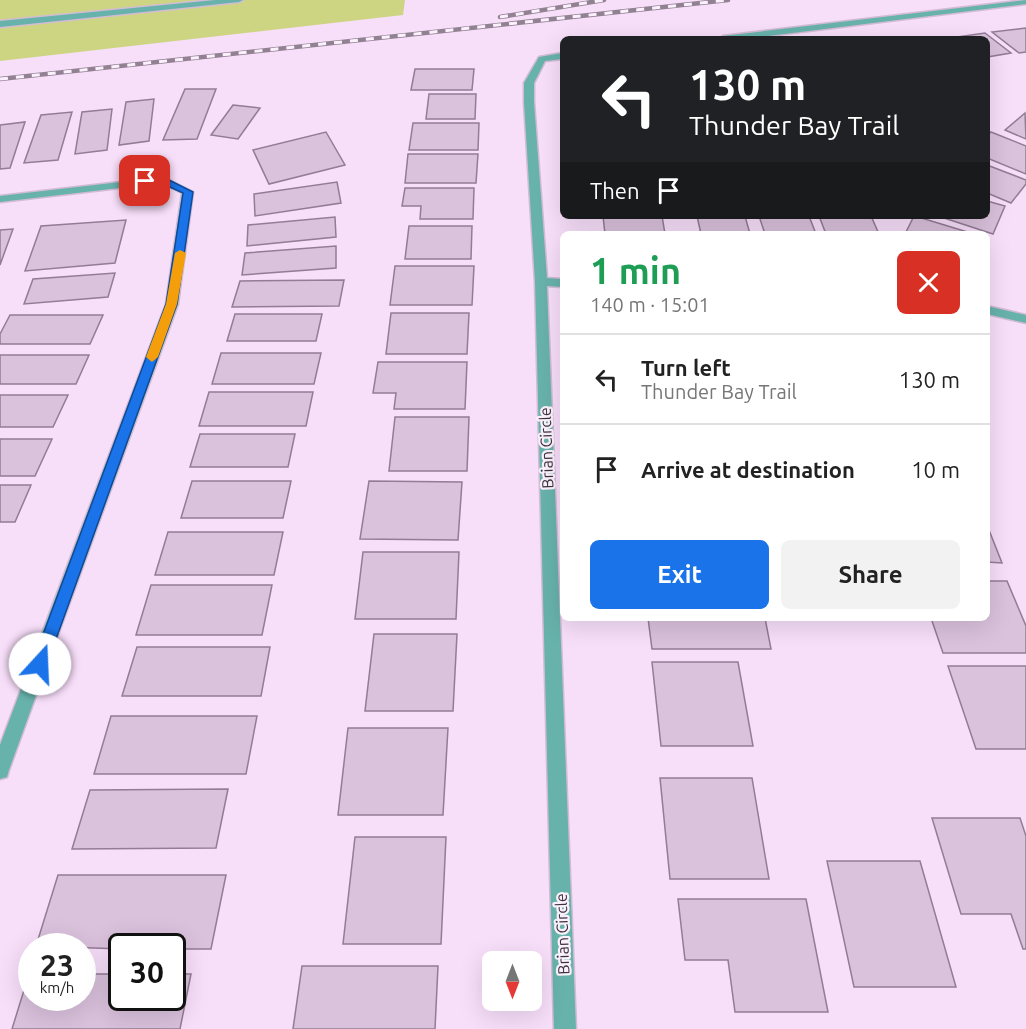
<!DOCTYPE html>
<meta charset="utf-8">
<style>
:root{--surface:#fff;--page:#f2f2f2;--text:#222;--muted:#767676;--line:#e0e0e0;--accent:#1a73e8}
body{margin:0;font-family:Ubuntu,sans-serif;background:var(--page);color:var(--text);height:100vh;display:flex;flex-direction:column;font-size:22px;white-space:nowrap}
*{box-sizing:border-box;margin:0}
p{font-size:20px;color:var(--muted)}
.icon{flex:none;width:33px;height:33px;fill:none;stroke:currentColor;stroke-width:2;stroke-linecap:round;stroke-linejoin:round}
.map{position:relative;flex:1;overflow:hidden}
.drawer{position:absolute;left:560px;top:231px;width:430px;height:390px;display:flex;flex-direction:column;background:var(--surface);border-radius:9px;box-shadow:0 6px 24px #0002}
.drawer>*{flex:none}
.top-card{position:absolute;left:560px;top:36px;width:430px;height:183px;border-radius:9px;box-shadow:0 6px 24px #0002;background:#202124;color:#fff;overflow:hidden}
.needle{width:39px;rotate:180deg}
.buttons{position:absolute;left:482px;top:951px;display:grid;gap:12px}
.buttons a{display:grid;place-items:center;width:60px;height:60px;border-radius:9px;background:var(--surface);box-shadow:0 6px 24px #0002;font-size:30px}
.speed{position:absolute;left:18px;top:933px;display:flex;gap:12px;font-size:30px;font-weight:700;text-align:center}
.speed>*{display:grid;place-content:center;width:78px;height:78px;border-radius:50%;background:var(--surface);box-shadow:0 6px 24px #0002;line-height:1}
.speed small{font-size:15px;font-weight:400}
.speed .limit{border:3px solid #111;border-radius:9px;background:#fff;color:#111}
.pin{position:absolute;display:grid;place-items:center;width:51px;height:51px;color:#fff;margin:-26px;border-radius:12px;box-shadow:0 3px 9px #0006}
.me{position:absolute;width:66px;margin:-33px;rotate:20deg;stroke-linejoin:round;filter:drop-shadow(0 0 4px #0008)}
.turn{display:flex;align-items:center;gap:21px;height:126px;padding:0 30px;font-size:27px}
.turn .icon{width:78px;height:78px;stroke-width:2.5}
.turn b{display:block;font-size:42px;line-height:51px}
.then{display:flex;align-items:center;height:57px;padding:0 30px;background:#0003;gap:12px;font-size:22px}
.round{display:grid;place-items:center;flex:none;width:63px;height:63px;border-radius:9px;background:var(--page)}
.overview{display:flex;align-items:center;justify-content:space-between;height:102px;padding:0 30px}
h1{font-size:36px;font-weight:600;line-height:45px;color:#1e9e55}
.primary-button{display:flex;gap:12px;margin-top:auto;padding:12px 30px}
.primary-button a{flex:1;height:69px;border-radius:9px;background:var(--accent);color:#fff;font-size:24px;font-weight:600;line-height:69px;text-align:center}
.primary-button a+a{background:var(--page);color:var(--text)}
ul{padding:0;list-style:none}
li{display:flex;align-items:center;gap:18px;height:90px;padding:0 30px;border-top:2px solid var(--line)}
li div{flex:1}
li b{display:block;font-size:22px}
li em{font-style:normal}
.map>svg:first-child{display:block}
</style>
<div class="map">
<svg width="1026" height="1029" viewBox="0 0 1026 1029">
<rect width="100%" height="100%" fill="#f7def9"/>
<path fill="#cdd583" d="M0,0H405L403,15L0,61Z"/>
<g fill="#dac1dc" stroke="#937c94" stroke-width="1.5">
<path d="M1026,28V52L1019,53L992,32Z"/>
<path d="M985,33L1011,53L987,57V39L950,38Z"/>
<path d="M415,69H474L472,90H411Z"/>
<path d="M185,89H216L197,139L163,140Z"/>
<path d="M429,94H476L475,119H426Z"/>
<path d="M154,99L149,141L119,145L126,102Z"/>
<path d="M233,105L260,108L238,139L211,135Z"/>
<path d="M112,109L107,150L75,154L82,112Z"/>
<path d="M72,112L58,160L24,163L41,115Z"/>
<path d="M1025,113L1026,139L1005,130Z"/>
<path d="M25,122L10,168L0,169V125Z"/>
<path d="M413,123H479L478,150H409Z"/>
<path d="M326,132L345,165L269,184L253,150Z"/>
<path d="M991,132L1026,146V174L987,158V136Z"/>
<path d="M408,154H478L476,183H405Z"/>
<path d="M987,165L1026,180V184L1011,203L987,193Z"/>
<path d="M337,182L341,203L255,216L254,194Z"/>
<path d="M405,188H474L473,219H420L421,206H402Z"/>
<path d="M987,201L1005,206L993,234L938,216H987Z"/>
<path d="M603,216H662L665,234H605Z"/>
<path d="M697,216H745L750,234H701Z"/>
<path d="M759,216H809L816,234H765Z"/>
<path d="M819,216H871L879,234H826Z"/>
<path d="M914,216H915L974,234H905Z"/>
<path d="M335,217L336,237L247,246L248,225Z"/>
<path d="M126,220L115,263L25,271L41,226Z"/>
<path d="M409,226H472L471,259H405Z"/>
<path d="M13,229L0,265V230Z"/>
<path d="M336,246V268L242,275L245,253Z"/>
<path d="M395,266H474L472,305H390Z"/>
<path d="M115,273L108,297L24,304L33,279Z"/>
<path d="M344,280L339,306L232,307L240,281Z"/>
<path d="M391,313H469L467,354H386Z"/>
<path d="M235,314H322L316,341H227Z"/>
<path d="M10,315H103L90,344H0V334Z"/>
<path d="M221,353H321L314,384H212Z"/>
<path d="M0,355H89L76,384H0Z"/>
<path d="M378,362H467L465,409H394L396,393H373Z"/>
<path d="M209,392H313L306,426H199Z"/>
<path d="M0,395H68L53,427H0Z"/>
<path d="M395,417H469L467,471H389Z"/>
<path d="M200,434H295L288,467H190Z"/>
<path d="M0,439H52L35,476H0Z"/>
<path d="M192,481H291L283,518H181Z"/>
<path d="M369,481L462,482L458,540L360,539Z"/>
<path d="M0,485H31L15,522H0Z"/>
<path d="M987,525L1002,563L987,562Z"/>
<path d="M168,532H283L274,575H155Z"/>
<path d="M363,552H459L456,619H355Z"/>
<path d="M987,581H1007L1026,626V653H943L931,618H987Z"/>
<path d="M151,585H272L262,635H136Z"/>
<path d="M648,618H765L771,649H652Z"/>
<path d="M374,634H457L453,711H365Z"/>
<path d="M137,647H270L261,696H122Z"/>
<path d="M652,662H738L753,746H661Z"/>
<path d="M948,666H1026V749H976Z"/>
<path d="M111,716H257L246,774H94Z"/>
<path d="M348,728H448L443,815H338Z"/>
<path d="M660,778H752L769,879H670Z"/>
<path d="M228,789L216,848L72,849L90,790Z"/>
<path d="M932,818H1020L1026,836V949H1023L1011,914H961Z"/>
<path d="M355,837H446L441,944H343Z"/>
<path d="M827,861H920L956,987H854Z"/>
<path d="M58,875H226L211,949H172V946H122V949L36,946Z"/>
<path d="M678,899H806L828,1012H735L728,960H685Z"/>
<path d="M302,966H438L435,1029H293Z"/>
<path d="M29,974H32V998H82V974H122V998H172V974H191L180,1029H12Z"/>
</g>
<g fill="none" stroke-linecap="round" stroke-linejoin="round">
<g stroke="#d2bcd3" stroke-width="3">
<path id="lane" d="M215,0H243L239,2L0,27V21Z"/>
</g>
<g stroke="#d2bcd3" stroke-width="3">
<g id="street">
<path d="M1026,0V4L744,39H719L723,36Z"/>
<path d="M562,53V59L545,61L534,83V102L547,278L562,279V287L547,286L576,1029H554L535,282L524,102V83L539,57Z"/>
<path d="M163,177L193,192L178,304L9,770L7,777L0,779V745L166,304L182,193L162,183L0,202V196Z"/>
<path d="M987,306L1026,315V323L987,314Z"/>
</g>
</g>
<use href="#lane" fill="#68b2ac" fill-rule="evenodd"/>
<use href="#street" fill="#68b2ac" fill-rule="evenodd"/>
<g stroke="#928193" stroke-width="4.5">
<g id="rail">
<path d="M500,17L604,0"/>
<path d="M0,79L728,0"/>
</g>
</g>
<use href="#rail" stroke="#fbf1fc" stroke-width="3" stroke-dasharray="8" stroke-linecap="butt"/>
</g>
<path fill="#1a73e8" stroke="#114b97" stroke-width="1.5" d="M163,177L193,192L177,304L47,664L45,669L40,671L34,669L32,664L166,304L183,193L161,183L145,184L140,181L145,178Z"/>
<path fill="#f59e0b" d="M180,250L186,253L177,304L158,357L152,362L146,357L166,304L175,253Z"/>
<g text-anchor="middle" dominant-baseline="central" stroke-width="4.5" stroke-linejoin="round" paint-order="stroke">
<g font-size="16" fill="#3c323d" stroke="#fbf1fc">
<text transform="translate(546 448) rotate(-92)">Brian Circle</text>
<text transform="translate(562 934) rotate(-92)">Brian Circle</text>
</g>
</g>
</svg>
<div class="buttons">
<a><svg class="needle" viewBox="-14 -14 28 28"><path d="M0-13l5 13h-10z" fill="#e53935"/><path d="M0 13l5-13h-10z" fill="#767676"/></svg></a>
</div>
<div class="speed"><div>23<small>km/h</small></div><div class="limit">30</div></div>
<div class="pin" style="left:145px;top:181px;background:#d93025"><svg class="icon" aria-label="arrive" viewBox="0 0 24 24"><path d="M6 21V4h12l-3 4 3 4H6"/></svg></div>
<svg class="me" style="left:40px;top:664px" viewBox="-20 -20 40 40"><circle r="19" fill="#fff"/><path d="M0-13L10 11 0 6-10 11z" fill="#1a73e8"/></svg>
<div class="top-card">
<div class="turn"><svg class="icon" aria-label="left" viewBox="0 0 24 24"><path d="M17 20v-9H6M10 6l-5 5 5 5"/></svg><div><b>130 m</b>Thunder Bay Trail</div></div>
<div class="then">Then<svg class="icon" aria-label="arrive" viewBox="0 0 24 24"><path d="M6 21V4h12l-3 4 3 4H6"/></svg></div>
</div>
<section class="drawer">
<div class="overview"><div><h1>1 min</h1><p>140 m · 15:01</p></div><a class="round" style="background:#d93025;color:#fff"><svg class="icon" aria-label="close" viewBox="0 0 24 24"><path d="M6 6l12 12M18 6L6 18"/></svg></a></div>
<ul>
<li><svg class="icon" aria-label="left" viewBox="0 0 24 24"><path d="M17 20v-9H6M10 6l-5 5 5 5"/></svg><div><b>Turn left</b><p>Thunder Bay Trail</p></div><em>130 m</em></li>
<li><svg class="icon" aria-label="arrive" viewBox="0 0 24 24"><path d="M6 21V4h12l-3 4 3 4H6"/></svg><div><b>Arrive at destination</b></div><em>10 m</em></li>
</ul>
<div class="primary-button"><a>Exit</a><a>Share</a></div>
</section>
</div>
